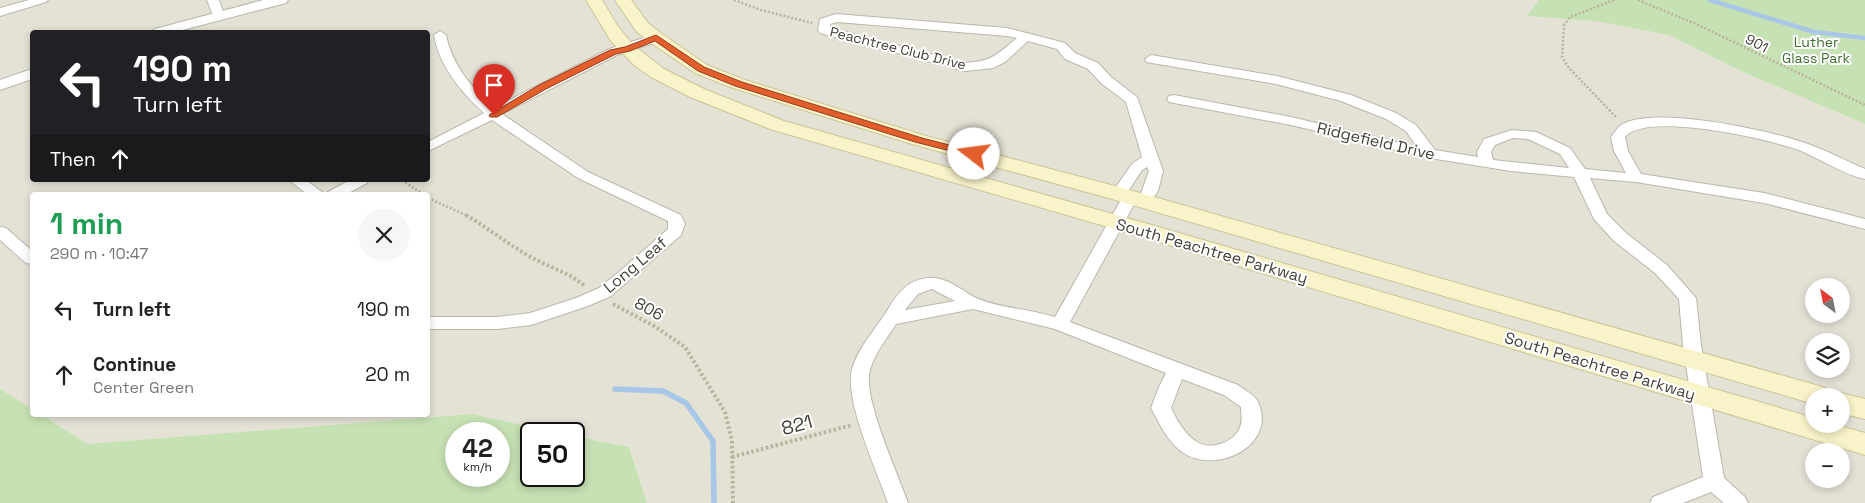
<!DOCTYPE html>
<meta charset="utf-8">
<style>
:root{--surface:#fff;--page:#f6f6f6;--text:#222;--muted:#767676}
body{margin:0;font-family:"Space Grotesk",sans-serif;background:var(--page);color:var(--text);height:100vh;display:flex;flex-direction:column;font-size:19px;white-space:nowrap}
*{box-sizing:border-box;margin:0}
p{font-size:16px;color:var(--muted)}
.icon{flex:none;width:28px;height:28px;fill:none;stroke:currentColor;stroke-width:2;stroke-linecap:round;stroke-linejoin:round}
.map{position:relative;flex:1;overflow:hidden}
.details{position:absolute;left:30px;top:192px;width:400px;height:225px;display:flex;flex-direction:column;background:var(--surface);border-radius:5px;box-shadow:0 2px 8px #0003}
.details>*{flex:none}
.top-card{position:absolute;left:30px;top:30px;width:400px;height:152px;border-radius:5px;box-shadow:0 2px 8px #0003;background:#202124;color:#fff;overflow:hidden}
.needle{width:32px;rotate:328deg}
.controls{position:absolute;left:1805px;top:278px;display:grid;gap:10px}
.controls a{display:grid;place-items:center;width:45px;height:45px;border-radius:50%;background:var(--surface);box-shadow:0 2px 8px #0003;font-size:25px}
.speed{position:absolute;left:445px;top:422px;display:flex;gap:10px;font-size:25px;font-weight:700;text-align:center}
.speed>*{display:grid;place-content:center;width:65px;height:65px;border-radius:50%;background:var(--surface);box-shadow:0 2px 8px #0003;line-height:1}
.speed small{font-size:12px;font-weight:400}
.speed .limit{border:2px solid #111;border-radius:8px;background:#fff;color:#111}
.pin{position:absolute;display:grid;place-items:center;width:42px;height:42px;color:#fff;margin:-51px -21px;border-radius:50% 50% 50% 0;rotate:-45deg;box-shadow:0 0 5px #0007}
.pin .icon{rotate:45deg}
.me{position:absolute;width:55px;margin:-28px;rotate:285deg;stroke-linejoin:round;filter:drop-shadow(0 0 4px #0008)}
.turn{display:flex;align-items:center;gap:18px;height:105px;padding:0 20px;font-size:22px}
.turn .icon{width:65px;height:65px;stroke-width:2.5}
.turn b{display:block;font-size:35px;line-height:42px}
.then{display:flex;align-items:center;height:48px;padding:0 20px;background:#0003;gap:10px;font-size:19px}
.round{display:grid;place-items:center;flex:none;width:52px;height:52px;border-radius:26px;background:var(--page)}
.head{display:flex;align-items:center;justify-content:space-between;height:85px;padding:0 20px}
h1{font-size:30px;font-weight:600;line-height:38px;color:#1e9e55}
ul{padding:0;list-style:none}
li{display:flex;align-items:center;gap:15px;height:65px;padding:0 20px}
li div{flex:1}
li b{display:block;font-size:19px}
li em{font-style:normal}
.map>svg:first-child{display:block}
</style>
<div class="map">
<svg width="1865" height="503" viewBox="0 0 1865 503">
<rect width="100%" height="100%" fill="#f1efe6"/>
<path fill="#e4e1d5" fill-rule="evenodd" d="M0,0H1539L1528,16L1595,21L1669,35L1745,73L1865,124V503H647L629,447L574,436V434H565L472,414L87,444L42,415H428V195H32V409L0,389ZM32,32H428V180H32ZM1814,286H1841V314H1814ZM1814,341H1841V369H1814ZM1814,396H1841V424H1814ZM1814,451H1841V479H1814Z"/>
<g fill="#c6e1b3" fill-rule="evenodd">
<path d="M1539,0H1865V124L1745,73L1669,35L1595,21L1527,16Z"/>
<path d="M0,389L32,409V415H42L87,444L472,414L565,434H531V476H574V436L629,447L647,503H0ZM456,434H499V476H456Z"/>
</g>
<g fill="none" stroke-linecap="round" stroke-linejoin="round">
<path stroke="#a8c6e7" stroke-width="4.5" d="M1710,0L1814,32L1865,38"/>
<path stroke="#a8c6e7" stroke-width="5.5" d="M615,389L663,391L686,403L713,441L714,503"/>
<g stroke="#bbb7aa" stroke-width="2">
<g id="minor">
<path d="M29,0H48L46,2L0,16V8Z"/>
<path d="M207,0H219L224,15L222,18H214Z"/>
<path d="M836,14L1007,28L1065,43L1075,53L1098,63L1111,77L1137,97L1163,171L1158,191L1149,204H1139L1136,201L1142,191L1149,171L1147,167L1142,170L1127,193L1135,194L1138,197L1070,322L1238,385C1244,390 1255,395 1258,402C1278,445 1216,476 1182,452C1168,442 1159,423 1151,408L1159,387L1166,373L1055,329L973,309L896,324C886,340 872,356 869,375C866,405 897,472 908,503H888C877,471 844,400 852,369C859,346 875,330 887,311C898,293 907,279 930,278C947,277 960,289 974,297C997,308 1030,309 1055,317L1122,198L1114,197L1111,194L1132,164L1142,157L1126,102L1101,83L1088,69L1065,59L1057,49L1028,41L1005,62L993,68L965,71L820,33L818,30L820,19ZM837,22L1007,36L1017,38C996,55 993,61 965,63L830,28V24ZM932,289L955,301L905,310L918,294ZM1182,379L1224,395L1241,407C1241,414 1243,420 1240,427C1235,442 1211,451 1197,442C1185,435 1177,420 1171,408Z"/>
<path d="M440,31L446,35C452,65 472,88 494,108L609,49L656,34L662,38L660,41L617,55L502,114L588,172L681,215L685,224L681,235L611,296L588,306L531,325L497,329H428V317H497L530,313L576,298L599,288L619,272L668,229V221L578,178L492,120L428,151V142L484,113C461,92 439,66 434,35Z"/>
<path d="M1151,55L1277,76L1351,95L1396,113L1416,125L1435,150L1478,157L1477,152L1484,139L1512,130L1536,132L1570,148L1585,169L1626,173L1614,151L1611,137C1614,133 1617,128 1621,125C1653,105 1767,130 1802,142C1824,149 1844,160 1865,169V179C1842,174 1821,159 1799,150C1769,139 1646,111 1625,137L1628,151L1641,174L1764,193L1865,219V229L1764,203L1636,182L1590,178L1607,214L1626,233L1667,265L1696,298L1701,345L1724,478L1745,497L1748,503H1724L1711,492L1683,503H1650L1653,497L1703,477L1683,345L1679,299L1655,273L1614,241L1594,219L1574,177L1511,171L1430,158L1291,125L1169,102L1167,99L1169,96L1174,95L1291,117L1417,147L1406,131L1386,119L1341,101L1276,84L1146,62L1145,59ZM1513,138L1528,139L1560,154L1569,168L1493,160L1491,152L1495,145Z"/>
<path d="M289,180H306L326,195L328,192L350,180H369L367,183L345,195H308Z"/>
<path d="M0,227L6,228L32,251V264L26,263L0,240Z"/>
</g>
</g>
<g stroke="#bbb7aa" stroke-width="2">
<g id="tertiary">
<path d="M263,0H288L286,3L175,32H152L155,29Z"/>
<path d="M32,69V79L0,90V80Z"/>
</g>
</g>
<g stroke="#ccc59a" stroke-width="2">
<g id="secondary">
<path d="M586,0H602L617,25L632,44L664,69L704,89L784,121L1155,226L1814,418V424H1833L1865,433V455L1139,236L770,129L690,97L651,77L634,65L611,41Z"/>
<path d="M615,0H631L648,23L662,34L707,65L745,80L926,136L1126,189L1819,386L1828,389L1832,396L1841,393L1865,399V419L1841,413V396H1814V404L1112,199L912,144L733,88L695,73L650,42L636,31Z"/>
</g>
</g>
<g stroke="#bbb49c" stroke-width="2.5" stroke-dasharray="2 2" stroke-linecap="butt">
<path d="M734,0L761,10L812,23"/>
<path d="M1614,0L1570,17L1564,25L1562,57L1569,68L1617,118"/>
<path d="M1638,0L1696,24L1865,105"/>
<path d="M402,180L424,195"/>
<path d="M428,198L468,216"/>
</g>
<g stroke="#bbb49c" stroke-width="4" stroke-dasharray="2.5 2.5" stroke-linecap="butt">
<path d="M466,215C486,227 504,241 524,253C544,266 567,271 585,286"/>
<path d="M613,304L654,326L685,347L725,412L732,441L733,503"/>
<path d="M732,457L852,425"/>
</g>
<use href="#minor" fill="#fff" fill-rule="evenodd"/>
<use href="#tertiary" fill="#fff" fill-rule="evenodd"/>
<use href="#secondary" fill="#f8f3c9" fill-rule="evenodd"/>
</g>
<path fill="#e25e2c" stroke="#933d1d" d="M656,35L704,67L742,82L922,138L977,152L979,154L974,157L915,142L735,86L698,71L655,41L630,51L616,54L546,89L497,117H490L489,115L539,85L610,50L625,47Z"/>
<g text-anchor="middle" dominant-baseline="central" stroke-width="4" stroke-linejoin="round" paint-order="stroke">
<g font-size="14" fill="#406e30" stroke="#fff">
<text x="1816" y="42">Luther<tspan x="1816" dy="16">Glass Park</tspan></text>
</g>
<g font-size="14" fill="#433f36" stroke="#fff">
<text transform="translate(1757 43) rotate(28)">901</text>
<text transform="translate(898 48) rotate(14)">Peachtree Club Drive</text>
</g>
<g font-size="16" fill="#433f36" stroke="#fff">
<text transform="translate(1376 141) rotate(13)">Ridgefield Drive</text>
<text transform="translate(1212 251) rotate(16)">South Peachtree Parkway</text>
<text transform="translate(635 265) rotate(-40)">Long Leaf</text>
<text transform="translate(649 309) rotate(29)">806</text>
<text transform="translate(1600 366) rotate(17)">South Peachtree Parkway</text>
</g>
<g font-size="19" fill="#433f36" stroke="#fff">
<text transform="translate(797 425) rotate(-15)">821</text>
</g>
</g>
</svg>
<div class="controls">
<a><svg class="needle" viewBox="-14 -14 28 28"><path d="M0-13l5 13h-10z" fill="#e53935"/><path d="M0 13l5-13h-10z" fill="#767676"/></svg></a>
<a><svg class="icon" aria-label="layers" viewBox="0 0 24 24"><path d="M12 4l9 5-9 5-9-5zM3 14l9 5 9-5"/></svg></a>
<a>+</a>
<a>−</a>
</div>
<div class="speed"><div>42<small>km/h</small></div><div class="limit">50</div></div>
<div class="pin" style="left:494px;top:115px;background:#d93025"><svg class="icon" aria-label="arrive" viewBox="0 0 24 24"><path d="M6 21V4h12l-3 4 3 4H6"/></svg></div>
<svg class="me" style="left:974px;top:154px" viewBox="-20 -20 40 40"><circle r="19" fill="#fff"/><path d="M0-13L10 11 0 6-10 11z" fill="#e25e2c"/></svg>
<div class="top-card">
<div class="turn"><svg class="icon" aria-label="left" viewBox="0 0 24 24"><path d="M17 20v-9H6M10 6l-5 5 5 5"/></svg><div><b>190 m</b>Turn left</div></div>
<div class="then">Then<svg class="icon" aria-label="ahead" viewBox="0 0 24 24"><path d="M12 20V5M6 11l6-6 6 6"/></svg></div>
</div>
<section class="details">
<div class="head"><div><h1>1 min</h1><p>290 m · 10:47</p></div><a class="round"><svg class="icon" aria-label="close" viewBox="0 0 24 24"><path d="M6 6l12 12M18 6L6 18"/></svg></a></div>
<ul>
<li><svg class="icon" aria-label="left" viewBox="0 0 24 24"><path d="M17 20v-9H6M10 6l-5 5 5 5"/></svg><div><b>Turn left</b></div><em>190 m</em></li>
<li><svg class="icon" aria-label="ahead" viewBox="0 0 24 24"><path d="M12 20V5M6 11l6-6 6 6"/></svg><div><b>Continue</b><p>Center Green</p></div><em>20 m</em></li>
</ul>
</section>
</div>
